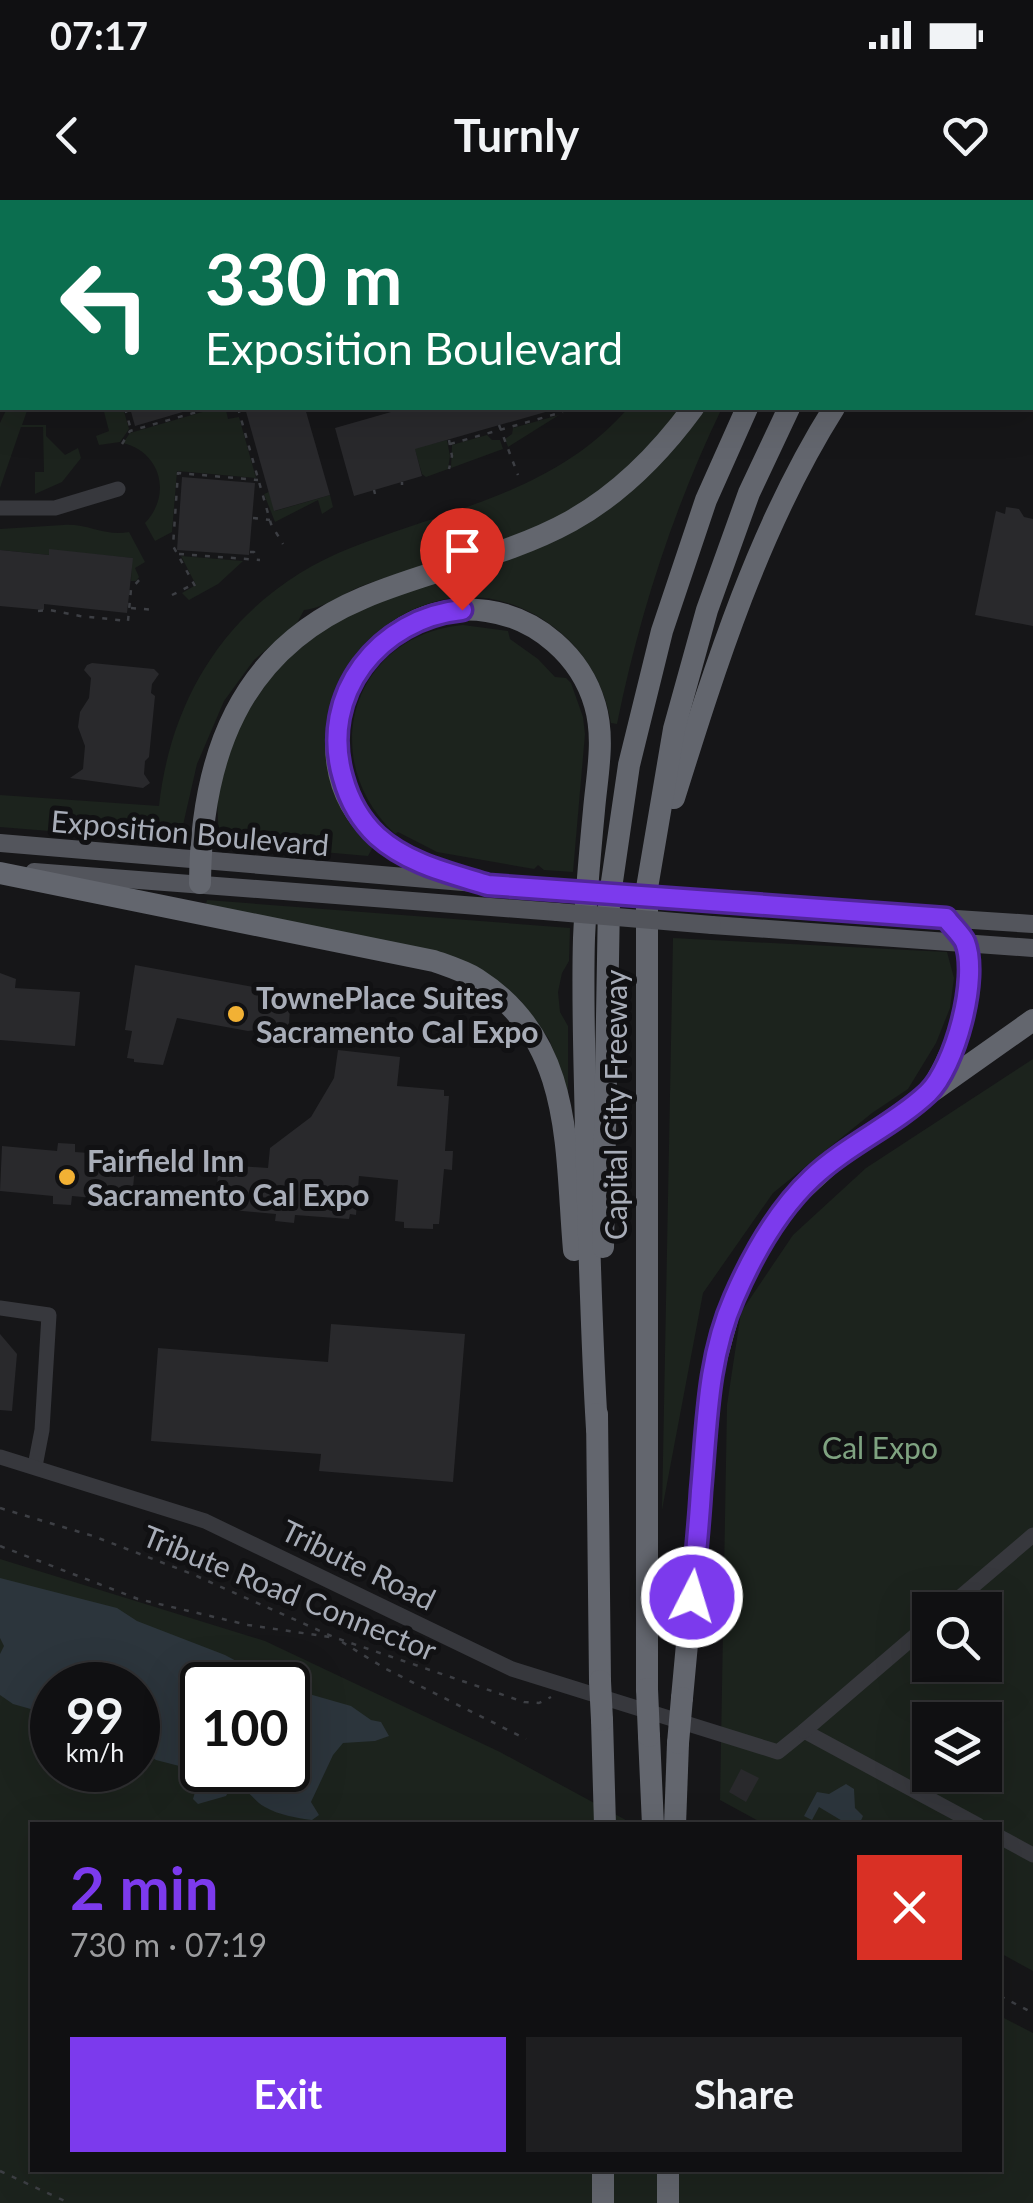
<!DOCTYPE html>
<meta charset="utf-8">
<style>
:root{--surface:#101012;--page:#1e1e20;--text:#f1f3f6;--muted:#9c9d9f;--line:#303032;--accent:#7c3aed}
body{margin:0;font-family:Lato,sans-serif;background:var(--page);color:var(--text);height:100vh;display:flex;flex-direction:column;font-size:38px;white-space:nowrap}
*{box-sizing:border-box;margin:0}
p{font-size:32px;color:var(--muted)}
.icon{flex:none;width:55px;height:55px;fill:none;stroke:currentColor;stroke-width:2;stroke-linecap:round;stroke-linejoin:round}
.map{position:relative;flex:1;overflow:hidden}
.drawer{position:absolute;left:30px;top:1622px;width:972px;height:350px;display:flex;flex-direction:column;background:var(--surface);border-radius:0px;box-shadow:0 10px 40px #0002,0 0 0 2px var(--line)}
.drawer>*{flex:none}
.guide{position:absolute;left:0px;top:0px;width:1035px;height:210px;box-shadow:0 10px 40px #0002,0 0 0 2px var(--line);background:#0b6e4f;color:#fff;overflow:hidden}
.fabs{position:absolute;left:912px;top:1392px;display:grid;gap:20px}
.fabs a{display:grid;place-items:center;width:90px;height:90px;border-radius:0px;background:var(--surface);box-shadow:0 10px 40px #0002,0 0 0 2px var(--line);font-size:50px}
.speed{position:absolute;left:30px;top:1462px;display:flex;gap:20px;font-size:50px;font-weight:700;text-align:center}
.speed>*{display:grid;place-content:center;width:130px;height:130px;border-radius:50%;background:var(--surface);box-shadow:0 10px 40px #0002,0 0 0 2px var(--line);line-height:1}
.speed small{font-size:25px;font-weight:400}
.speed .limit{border:5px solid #111;border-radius:15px;background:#fff;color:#111}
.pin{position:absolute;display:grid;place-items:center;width:85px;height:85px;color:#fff;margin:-102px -42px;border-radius:50% 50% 50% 0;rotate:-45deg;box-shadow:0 0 10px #0007}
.pin .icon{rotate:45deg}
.me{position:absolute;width:110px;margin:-55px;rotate:5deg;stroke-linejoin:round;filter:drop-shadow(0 0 8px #0008)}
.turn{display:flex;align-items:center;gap:35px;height:210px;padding:0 40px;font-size:45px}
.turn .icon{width:130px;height:130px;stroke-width:2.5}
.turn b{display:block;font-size:70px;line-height:85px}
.round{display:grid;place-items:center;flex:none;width:105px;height:105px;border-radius:0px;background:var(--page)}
.overview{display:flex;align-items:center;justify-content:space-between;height:170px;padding:0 40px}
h1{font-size:60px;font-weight:700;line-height:75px;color:var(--accent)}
.primary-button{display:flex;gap:20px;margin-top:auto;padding:20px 40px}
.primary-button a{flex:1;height:115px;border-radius:0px;background:var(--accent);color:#fff;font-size:40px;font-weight:700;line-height:115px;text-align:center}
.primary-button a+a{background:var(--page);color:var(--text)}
.status{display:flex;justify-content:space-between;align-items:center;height:70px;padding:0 50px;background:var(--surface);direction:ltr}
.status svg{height:28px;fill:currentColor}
header{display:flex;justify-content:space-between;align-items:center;height:130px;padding:0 40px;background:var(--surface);font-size:45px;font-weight:700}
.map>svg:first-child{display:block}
</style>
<div class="status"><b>07:17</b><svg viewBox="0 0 49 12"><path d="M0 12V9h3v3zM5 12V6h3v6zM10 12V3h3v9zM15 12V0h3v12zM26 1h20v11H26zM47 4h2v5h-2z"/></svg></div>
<header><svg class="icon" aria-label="back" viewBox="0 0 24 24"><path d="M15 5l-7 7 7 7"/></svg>Turnly<svg class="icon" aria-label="heart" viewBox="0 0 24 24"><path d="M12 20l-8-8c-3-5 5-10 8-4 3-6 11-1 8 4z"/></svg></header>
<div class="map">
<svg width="1033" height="2003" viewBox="0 0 1033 2003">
<rect width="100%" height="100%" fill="#161618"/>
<g fill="#1c231d" fill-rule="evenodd">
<path d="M7,208H28L22,225H46V236L65,255L78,248L81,258L62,282L35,294V272H44L43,227H21L0,288V223Z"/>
<path d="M103,208H123L129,229L120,242L99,245L96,236L109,231Z"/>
<path d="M216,208H235L226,210L228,219L239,217L256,278L177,271L172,332L155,341L145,323C172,295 161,252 123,243L130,233Z"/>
<path d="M628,208H681C646,251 607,292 556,319C497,349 429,362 367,384C346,391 326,408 304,410L297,423L254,460L224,501L197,564L183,625L178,635L148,639L0,627V595L159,606C172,487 239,391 353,347C450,309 557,291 628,208Z"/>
<path d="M701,208H722C674,307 639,415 617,524L611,523C605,487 587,455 560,432C423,318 242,507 373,647L368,656L219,643L217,598L236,529L278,466L341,416L557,335Z"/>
<path d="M404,213L431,244L447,240L450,256L448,269L426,277L422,274Z"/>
<path d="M559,215L508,247L505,239L512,234L513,228Z"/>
<path d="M487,235L492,240H500L503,249L451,268L452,245Z"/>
<path d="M269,292L275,311L330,295L333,307L322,314L318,300L275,322L264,294Z"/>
<path d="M63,325C87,323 106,337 129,332L145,362L135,368L139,377L136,381H131L132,358L50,350L49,355L0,350V329Z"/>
<path d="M181,356L243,361L218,384L189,400L182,393L196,385Z"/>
<path d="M463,425L508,431L510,439L538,459L555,477L566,478L571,483L583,517L585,534L573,672L544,670L538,665L534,669L437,652L398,632L395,634C315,559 352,435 463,425Z"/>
<path d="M207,700L570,728L569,761L562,773L558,792L560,812L568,826V907L561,871L549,839L520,800L481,770L206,704Z"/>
<path d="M673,738L947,752L954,778L950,808L936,843L908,889L872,913L773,993L703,1093L662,1310Z"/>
<path d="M1033,859V1771L1000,1753V1625H766L720,1600L727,1205L741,1112L793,1035L866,968ZM930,1410H985V1465H930ZM930,1520H985V1575H930Z"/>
<path d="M0,1359L265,1441L500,1552L635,1625H32V1970H1000V1816L1033,1833V2003H0ZM52,1485H138V1570H52ZM202,1485H288V1570H202Z"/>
</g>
<g fill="#2c353c">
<path d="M0,1378L117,1408L137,1421L225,1455L281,1485H202V1570H288V1488L351,1506L371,1520L381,1522L389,1536L375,1541L343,1543L333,1555L311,1602L319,1615L312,1620C296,1618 279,1615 265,1607C251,1600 253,1588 230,1589L226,1596L198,1604L193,1599L197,1585L193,1573L187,1568L156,1560L138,1548V1485H52V1515L13,1504L0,1495V1454L4,1446L0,1438Z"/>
<path d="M846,1584L854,1589L855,1608L863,1616L859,1625H849L819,1607L812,1620L804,1616L817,1592L829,1594Z"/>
</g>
<g fill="#29292c">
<path d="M130,208H185L186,211L135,226Z"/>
<path d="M245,208H305L330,295L274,311Z"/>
<path d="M405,208H549V211L415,249L422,276L354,296L335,228Z"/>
<path d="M182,277L255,283L249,355L177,350Z"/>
<path d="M1006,307L1019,309L1024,317L1033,319V426L975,415L996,311L1005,314Z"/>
<path d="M49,349L133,358L127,413L44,404V410L0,406V350L49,355Z"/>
<path d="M92,463L154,469L159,474L152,484L151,493L155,496L149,557L145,561L144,574L150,583L143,588L70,578L83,569L85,546L78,527L80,512L89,498L91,478L84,470L87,465Z"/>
<path d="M135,765L291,794L289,823L284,831L256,826V830L248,831L177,818L163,865L134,862V859L127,858L132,831L125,830Z"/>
<path d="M0,773L16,779L15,788L80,792L75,846L0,840Z"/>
<path d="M338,850L400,857L397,886L444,890V896H449L445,951H453L452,970L444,969L439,1024H433V1029L404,1028V1022L395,1021L398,980L359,976L356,1015L350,1014L349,1019L295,1015L294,1023L275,1021L276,1014L221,1009L222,1004L216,1003L218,972H224L225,965L268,968L270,948L311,917L334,878Z"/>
<path d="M58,943L75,944V952L130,956L129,966H135L132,999L126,998V1001L72,996L71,1005L53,1004V996L0,991L2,946L57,951Z"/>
<path d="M331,1124L465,1134L453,1282L319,1271L321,1254L151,1241L158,1148L328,1162Z"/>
<path d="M0,1134L17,1154L12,1211L0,1210Z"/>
<path d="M741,1569L759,1578L746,1602L729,1592Z"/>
</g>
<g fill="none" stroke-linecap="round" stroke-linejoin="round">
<g stroke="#3d3f44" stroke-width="2.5" stroke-dasharray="5 8" stroke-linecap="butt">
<path d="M593,0L594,2"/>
<path d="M673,2L681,0"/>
<path d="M125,208L131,230"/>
<path d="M238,208L271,324L283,344"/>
<path d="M499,225L518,275"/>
<path d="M449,240L452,256L449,269"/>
<path d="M122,244L130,231L211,208"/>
<path d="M450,244L563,212"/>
<path d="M402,282V285"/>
<path d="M374,290L375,294"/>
<path d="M253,318L270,320"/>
<path d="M250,352H254L259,360"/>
<path d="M179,354L260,360"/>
<path d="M195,386L173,346L178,273L258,280"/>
<path d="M172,395L192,385"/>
<path d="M131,408L156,410"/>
<path d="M38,411L50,410L80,416L128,421L131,389L140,379"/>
<path d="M0,1308L93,1336L192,1374L336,1438L524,1502L539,1503L551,1497"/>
<path d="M0,1346L138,1399L248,1425L330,1437"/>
<path d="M342,1442L386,1469L526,1539"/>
<path d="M1000,1796L1033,1813"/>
<path d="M0,1971L69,2003"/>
</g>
<g stroke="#37383d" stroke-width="15">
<path d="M0,308H55L118,289"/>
<path d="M0,1108L49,1115L42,1230L35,1266"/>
<path d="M0,1257L205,1321L512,1469L778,1552L804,1531L978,1625"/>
<path d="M945,1410L1033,1335"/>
<path d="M804,1531L930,1423"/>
<path d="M1000,1637L1033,1655"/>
</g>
<g stroke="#53555c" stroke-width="18">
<path d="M0,643L559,690"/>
<path d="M34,672L557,712"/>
<path d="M711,703L1033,724"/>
<path d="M712,725L1033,748"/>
</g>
<g stroke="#63666e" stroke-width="22">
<path d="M41,2L50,0"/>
<path d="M178,2L187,0"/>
<path d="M251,2L258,0"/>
<path d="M845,2L847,0"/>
<path d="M863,2L865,0"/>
<path d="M911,2L912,0"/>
<path d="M980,2L982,0"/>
<path d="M0,14H2"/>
<path d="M0,53H2"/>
<path d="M0,199L2,194"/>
<path d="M674,598C716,464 759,327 834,208"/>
<path d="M0,673L434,761C448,766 464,771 477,779C574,841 565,948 574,1050"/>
<path d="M200,683C201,557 239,450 363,398C431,369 506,357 571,321C621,293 660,253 693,208"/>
<path d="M488,685C450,673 410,665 378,637C283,554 363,393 487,411C537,418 581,456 595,505C605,539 597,575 594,610C590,652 586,695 584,738C582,803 585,869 586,934C589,1033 591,1131 597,1229"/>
<path d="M935,884C957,845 979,790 965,744C962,735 952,726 946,718"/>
<path d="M603,1047L609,702L629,565L662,431L706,300L747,208"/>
<path d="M597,1214L600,1481"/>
<path d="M647,1489V688L674,529L707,410L749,293L789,208"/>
<path d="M682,1498L712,1174L732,1101L760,1044L793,998L832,962L1033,820"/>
<path d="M602,1520L605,1625"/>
<path d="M649,1536L653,1625"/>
<path d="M675,1625L678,1543"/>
<path d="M668,1970V2003"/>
<path d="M603,2003V1970"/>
</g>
<g stroke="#53555c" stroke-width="18">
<path d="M559,690L711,703"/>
<path d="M557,712L712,725"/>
</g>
<g stroke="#63666e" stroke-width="22">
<path d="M600,1481L602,1520"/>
<path d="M647,1489L649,1536"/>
<path d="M678,1543L682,1498"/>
</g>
</g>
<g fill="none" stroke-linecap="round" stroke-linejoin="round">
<g stroke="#51269a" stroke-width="25">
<path id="route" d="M462,410C380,418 318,494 343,578C349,600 360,620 377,636C408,664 449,673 488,685L946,718C951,725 961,734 965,742C979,778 955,867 928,893C894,925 847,945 812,978C777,1011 753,1054 734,1098C707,1159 707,1226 701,1291C699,1326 695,1362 692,1397"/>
</g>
<use href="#route" stroke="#7c3aed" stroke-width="18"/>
</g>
<g fill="#f2b134" stroke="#111113" stroke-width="4">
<circle cx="236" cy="814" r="10"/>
<circle cx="67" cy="977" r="10"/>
</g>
<g text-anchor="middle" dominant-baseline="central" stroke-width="10" stroke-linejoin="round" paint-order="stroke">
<g font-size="30" fill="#a8adb8" stroke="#111113">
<text transform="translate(190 632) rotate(5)">Exposition Boulevard</text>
<text transform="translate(615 905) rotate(-90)">Capital City Freeway</text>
<text transform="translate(359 1364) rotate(26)">Tribute Road</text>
<text transform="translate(290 1392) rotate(22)">Tribute Road Connector</text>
</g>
<g font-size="30" font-weight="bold" fill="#a8adb8" stroke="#111113" text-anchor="start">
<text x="256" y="797">TownePlace Suites<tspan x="256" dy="34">Sacramento Cal Expo</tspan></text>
<text x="87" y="960">Fairfield Inn<tspan x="87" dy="34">Sacramento Cal Expo</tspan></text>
</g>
<g font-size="30" fill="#7fa381" stroke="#111113">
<text x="880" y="1247">Cal Expo</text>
</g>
</g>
</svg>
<div class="fabs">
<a><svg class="icon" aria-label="search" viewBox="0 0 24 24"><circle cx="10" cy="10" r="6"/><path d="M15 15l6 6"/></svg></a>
<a><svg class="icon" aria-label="layers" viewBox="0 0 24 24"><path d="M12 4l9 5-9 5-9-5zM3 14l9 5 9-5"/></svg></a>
</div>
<div class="speed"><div>99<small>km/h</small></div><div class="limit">100</div></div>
<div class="pin" style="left:462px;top:410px;background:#d93025"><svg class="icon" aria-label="arrive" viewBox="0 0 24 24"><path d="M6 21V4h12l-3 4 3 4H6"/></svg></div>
<svg class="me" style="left:692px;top:1397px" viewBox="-20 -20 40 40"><circle r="17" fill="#7c3aed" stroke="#fff" stroke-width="3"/><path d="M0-11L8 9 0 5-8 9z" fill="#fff"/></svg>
<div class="guide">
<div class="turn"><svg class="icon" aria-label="left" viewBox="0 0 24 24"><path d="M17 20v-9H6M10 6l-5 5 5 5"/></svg><div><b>330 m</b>Exposition Boulevard</div></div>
</div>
<section class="drawer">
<div class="overview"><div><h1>2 min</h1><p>730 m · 07:19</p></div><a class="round" style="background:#d93025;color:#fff"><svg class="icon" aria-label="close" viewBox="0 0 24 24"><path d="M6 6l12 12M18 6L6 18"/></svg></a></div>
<div class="primary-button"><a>Exit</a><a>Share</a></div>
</section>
</div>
